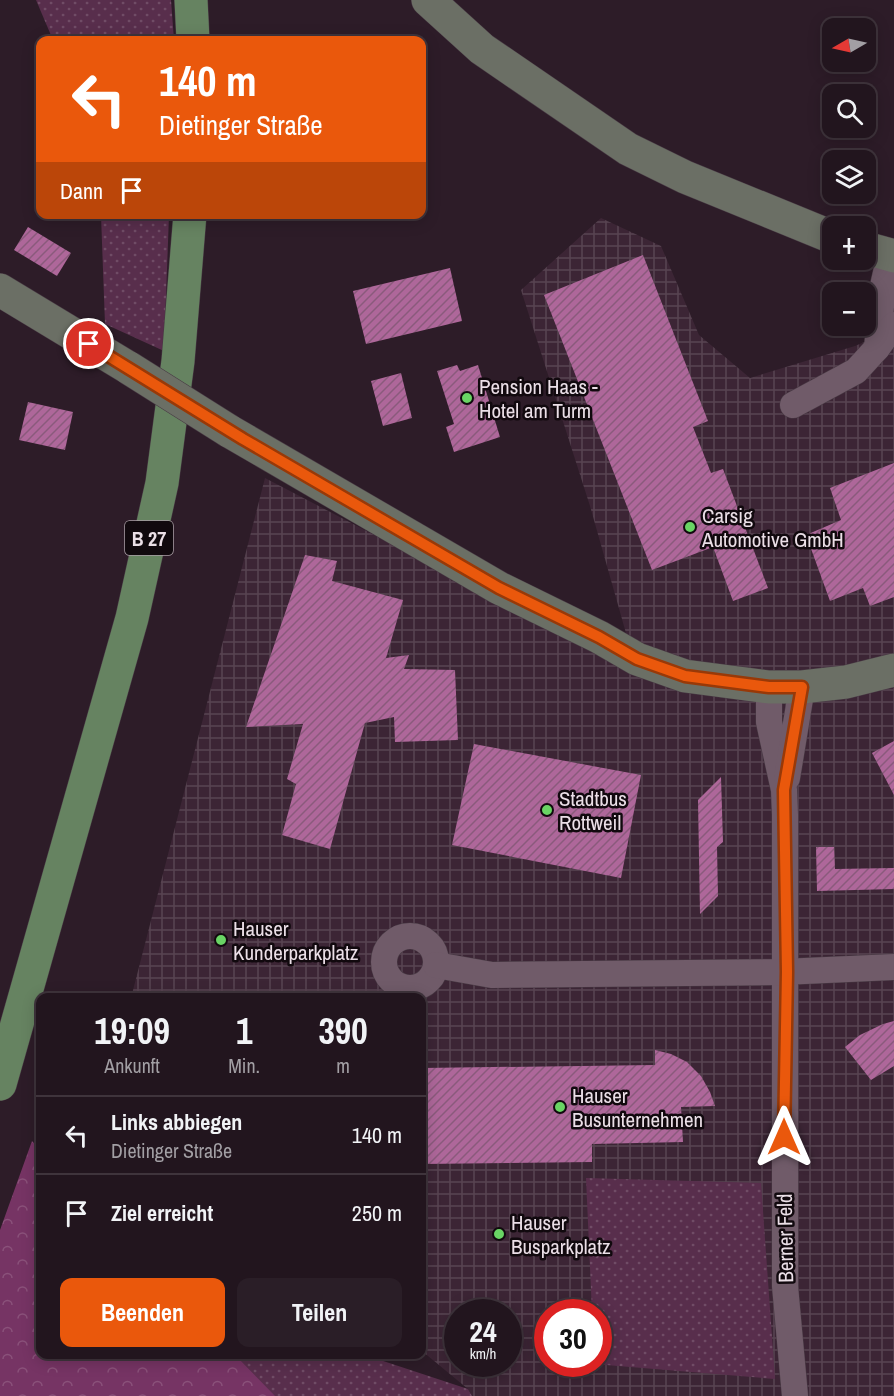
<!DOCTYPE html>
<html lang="de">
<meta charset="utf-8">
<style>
:root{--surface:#22151e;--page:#2a1e27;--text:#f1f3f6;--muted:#a29fa4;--line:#3f343c;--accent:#ea580c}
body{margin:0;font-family:"Archivo Narrow",sans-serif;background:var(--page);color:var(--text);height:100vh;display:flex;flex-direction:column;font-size:22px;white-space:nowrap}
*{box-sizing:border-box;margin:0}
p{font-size:20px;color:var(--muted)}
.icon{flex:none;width:33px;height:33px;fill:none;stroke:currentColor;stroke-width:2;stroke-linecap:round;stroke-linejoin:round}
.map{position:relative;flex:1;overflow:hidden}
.panel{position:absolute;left:36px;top:993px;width:390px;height:366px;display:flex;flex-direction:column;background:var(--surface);border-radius:12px;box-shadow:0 3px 15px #0003,0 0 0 2px var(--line)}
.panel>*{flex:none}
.hud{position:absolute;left:36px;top:36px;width:390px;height:183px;border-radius:12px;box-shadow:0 3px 15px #0003,0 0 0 2px var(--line);background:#ea580c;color:#fff;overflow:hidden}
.needle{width:39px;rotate:261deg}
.fabs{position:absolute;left:822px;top:18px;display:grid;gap:12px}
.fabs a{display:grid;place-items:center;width:54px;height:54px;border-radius:12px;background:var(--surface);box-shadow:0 3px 15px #0003,0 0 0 2px var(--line);font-size:30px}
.speed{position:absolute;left:444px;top:1299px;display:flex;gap:12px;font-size:30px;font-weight:700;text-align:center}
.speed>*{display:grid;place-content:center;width:78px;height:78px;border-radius:50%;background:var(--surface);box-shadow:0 3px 15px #0003,0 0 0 2px var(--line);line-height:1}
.speed small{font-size:15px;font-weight:400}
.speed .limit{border:9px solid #d22;background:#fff;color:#111}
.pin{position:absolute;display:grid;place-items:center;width:51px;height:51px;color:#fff;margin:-26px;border:3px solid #fff;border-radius:50%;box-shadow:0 2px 6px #0007}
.me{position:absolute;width:66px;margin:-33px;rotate:0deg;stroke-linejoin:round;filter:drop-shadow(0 0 4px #0008)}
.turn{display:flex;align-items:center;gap:21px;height:126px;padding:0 24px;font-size:27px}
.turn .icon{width:78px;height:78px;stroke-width:2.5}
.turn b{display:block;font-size:42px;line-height:51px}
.then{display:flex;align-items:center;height:57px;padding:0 24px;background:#0003;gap:12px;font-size:22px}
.eta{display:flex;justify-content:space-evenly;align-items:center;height:102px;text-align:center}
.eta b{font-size:36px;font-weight:800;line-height:42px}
.primary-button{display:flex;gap:12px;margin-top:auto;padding:12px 24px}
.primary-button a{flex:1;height:69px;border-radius:12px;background:var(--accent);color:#fff;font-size:24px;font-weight:800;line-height:69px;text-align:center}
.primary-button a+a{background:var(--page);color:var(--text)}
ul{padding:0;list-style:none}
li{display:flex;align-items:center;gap:18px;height:78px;padding:0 24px;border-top:2px solid var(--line)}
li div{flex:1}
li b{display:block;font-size:22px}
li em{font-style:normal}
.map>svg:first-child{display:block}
</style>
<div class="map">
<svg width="894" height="1396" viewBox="0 0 894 1396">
<defs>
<pattern id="industrial-grid" width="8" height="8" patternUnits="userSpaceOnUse" patternTransform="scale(1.5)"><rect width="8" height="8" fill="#3c2535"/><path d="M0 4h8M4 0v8" fill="none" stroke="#584452"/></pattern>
<pattern id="grass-dots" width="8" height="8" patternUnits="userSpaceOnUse" patternTransform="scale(1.5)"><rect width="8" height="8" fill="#582e4c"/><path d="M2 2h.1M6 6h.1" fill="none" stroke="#704c66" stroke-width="1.8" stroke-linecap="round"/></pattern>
<pattern id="forest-crowns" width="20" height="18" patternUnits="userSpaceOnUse" patternTransform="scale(1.5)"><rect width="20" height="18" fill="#763464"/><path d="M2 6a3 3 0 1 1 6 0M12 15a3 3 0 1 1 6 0" fill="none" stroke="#8a517a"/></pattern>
<pattern id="building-hatch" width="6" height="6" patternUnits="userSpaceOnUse" patternTransform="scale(1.5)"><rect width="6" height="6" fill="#ae679a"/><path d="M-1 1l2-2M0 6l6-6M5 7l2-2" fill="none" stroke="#8a5a7c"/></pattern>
</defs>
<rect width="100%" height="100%" fill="#2d1c28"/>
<path fill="url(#industrial-grid)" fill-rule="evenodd" d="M601,218L661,246L699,335L750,378L855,346L894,329V1396H472L468,1389L422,1351V998H131L265,478L637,672L590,506L521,290ZM458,1312H508V1364H458ZM548,1312H598V1364H548Z"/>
<g fill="url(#grass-dots)">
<path d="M36,0H171L174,40H53Z"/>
<path d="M101,215H169L164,351L105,324Z"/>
<path d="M586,1178L761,1183L775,1379L594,1364H598V1312H592Z"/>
<path d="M233,1355H365L468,1389L472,1396H271Z"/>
</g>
<path fill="url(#forest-crowns)" d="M32,1141L40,1150V1354L235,1355L275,1396H0V1230Z"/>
<g fill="url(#building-hatch)">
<path d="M28,227L71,253L57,276L14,250Z"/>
<path d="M643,255L708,421L693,427L711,473L723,469L768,588L733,601L713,547L652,570L544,295Z"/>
<path d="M450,268L462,321L366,344L353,291Z"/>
<path d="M457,365L460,371L478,365L500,437L454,452L446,427L454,424L437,371Z"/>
<path d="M401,373L412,418L383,426L371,381Z"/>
<path d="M28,402L73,412L65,450L19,440Z"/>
<path d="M894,463V597L870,606L863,588L830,601L806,535L841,520L830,488Z"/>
<path d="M305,555L337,561L332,581L403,600L386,658L409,655L404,669L455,670L458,740L395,742L394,717L365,723L330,849L282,835L296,784L287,779L303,724L246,727Z"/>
<path d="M894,741V795L872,753Z"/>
<path d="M474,744L641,775L621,878L452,845Z"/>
<path d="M721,777L723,842L717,847L718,896L700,914L698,800Z"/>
<path d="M816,847H834L835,869L894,868V889L817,891Z"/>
<path d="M894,1021V1066L871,1080L845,1047L860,1035L883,1024Z"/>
<path d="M655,1050L671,1054L687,1062L701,1076L710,1092L715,1106L681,1107L683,1142L592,1144V1162L422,1164V1068L655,1065Z"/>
</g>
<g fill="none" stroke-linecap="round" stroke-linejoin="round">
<g stroke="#483a44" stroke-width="27">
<g id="street">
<path d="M877,348L883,286L890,255"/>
<path d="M793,405L856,371L877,348L894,325"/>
<path d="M769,687V722L784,790L785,815V1286L795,1396"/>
<path d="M787,778L802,687"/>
<circle cx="410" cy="962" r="26"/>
<path d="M436,965L492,975L782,972L894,967"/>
</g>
</g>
<g stroke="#483a44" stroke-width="34">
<g id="secondary">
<path d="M428,0L482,49L628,149L685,177L832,237"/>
<path d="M866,248L894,256"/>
<path d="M0,290L129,368"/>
<path d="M229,431L499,588L599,637L637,659L685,676L769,687H802L846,682L894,670"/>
</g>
</g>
<g stroke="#483a44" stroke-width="34">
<g id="primary">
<path d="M191,0L193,40"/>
<path d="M0,1084L132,618L162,483L178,361L190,214"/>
</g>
</g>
<use href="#street" stroke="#705b69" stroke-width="26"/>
<use href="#secondary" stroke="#6b6f65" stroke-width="33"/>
<use href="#primary" stroke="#668361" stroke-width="33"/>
<g stroke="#483a44" stroke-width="34" stroke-linecap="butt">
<path id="secondary-bridge" d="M129,368L229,431"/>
</g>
<use href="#secondary-bridge" stroke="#6b6f65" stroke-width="33"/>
</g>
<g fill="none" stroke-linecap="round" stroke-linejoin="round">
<g stroke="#983908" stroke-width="15">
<path id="route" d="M89,344L243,439L499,588L599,637L637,659L685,676L769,687H802L784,790L787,972L784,1137"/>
</g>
<use href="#route" stroke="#ea580c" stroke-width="10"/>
</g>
<g fill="#69d464" stroke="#11090e" stroke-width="2">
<circle cx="467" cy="398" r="6"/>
<circle cx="690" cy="527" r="6"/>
<circle cx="547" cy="810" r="6"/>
<circle cx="221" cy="940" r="6"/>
<circle cx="560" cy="1107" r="6"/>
<circle cx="499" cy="1234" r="6"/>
</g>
<g text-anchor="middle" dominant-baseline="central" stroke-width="5" stroke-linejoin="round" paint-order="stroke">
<rect fill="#11090e" stroke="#aa9fa6" stroke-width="1.5" x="125" y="521" width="48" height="34" rx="4.5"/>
<g font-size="20" font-weight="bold" fill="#ebdfe7">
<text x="149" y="538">B 27</text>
</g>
<g font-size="21" fill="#ebdfe7" stroke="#11090e" text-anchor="start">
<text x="479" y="386">Pension Haas -<tspan x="479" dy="24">Hotel am Turm</tspan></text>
<text x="702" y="515">Carsig<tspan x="702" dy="24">Automotive GmbH</tspan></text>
<text x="559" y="798">Stadtbus<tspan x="559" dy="24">Rottweil</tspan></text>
<text x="233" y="928">Hauser<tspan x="233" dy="24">Kunderparkplatz</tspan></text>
<text x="572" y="1095">Hauser<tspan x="572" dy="24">Busunternehmen</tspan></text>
<text x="511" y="1222">Hauser<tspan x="511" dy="24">Busparkplatz</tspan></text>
</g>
<g font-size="21" fill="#ebdfe7" stroke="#11090e">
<text transform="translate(785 1238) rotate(-91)">Berner Feld</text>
</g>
</g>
</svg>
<div class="fabs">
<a><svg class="needle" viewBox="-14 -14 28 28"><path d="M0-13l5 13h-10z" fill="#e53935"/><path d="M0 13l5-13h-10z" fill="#a29fa4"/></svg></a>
<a><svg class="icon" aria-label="search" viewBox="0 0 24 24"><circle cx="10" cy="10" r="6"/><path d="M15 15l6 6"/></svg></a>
<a><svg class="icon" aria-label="layers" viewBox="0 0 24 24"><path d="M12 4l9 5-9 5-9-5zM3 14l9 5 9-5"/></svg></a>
<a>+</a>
<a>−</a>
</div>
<div class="speed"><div>24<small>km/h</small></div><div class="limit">30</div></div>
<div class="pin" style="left:89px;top:344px;background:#d93025"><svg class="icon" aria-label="arrive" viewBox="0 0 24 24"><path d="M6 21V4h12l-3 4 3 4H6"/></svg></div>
<svg class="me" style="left:784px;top:1137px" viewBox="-20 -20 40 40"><path d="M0-17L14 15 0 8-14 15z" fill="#ea580c" stroke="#fff" stroke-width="4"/></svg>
<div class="hud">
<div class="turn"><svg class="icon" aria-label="left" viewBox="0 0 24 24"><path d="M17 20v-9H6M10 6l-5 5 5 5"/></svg><div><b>140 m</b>Dietinger Straße</div></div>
<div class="then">Dann<svg class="icon" aria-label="arrive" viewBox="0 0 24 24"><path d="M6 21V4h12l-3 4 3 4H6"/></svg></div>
</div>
<section class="panel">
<div class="eta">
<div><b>19:09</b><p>Ankunft</p></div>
<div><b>1</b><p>Min.</p></div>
<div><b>390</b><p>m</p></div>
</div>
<ul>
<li><svg class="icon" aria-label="left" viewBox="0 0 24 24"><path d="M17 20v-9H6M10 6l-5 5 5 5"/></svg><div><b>Links abbiegen</b><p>Dietinger Straße</p></div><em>140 m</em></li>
<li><svg class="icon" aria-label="arrive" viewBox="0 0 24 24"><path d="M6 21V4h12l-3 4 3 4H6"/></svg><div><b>Ziel erreicht</b></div><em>250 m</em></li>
</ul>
<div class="primary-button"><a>Beenden</a><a>Teilen</a></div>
</section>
</div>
